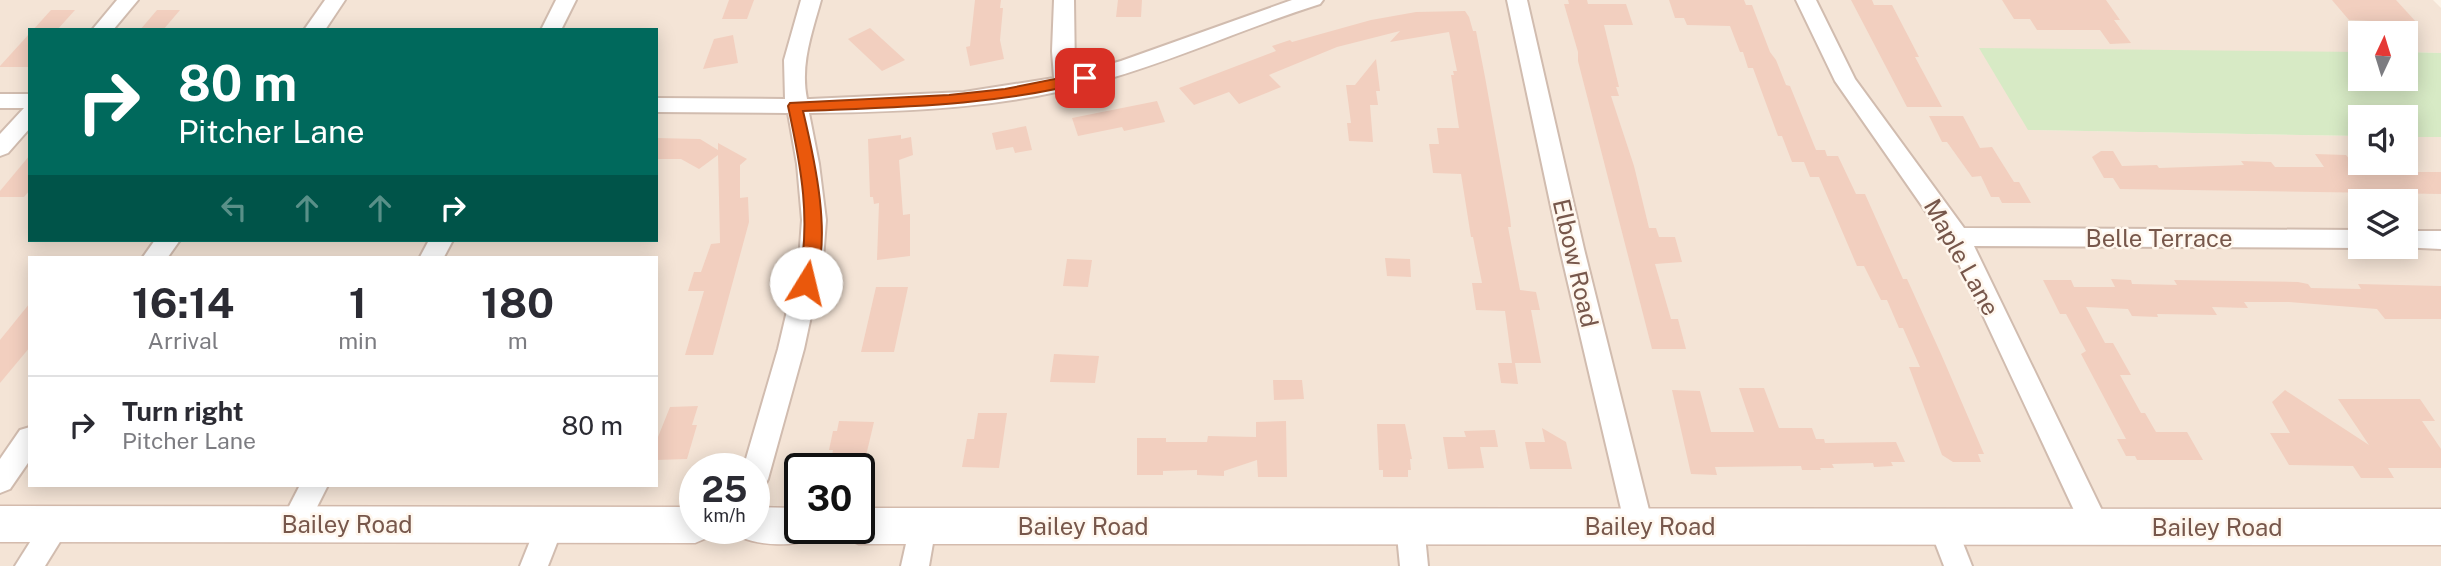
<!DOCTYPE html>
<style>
:root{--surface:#fff;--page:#f2f2f3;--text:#2b2b33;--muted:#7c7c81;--line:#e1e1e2}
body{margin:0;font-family:"Public Sans",sans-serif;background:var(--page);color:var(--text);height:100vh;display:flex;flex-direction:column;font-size:26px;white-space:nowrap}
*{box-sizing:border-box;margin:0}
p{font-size:23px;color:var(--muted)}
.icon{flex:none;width:38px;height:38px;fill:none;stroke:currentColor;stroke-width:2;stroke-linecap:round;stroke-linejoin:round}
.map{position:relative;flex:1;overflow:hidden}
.sheet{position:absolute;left:28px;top:256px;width:630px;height:231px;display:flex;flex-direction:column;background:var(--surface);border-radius:0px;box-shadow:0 4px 18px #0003}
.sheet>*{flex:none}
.guide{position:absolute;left:28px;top:28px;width:630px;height:214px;border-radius:0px;box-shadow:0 4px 18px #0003;background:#00695c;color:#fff;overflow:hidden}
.needle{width:46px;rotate:4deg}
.buttons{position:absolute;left:2348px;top:21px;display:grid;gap:14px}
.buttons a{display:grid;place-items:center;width:70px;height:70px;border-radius:0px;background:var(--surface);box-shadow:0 4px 18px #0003;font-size:35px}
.speed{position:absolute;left:679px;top:453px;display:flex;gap:14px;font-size:35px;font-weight:700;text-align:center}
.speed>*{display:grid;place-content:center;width:91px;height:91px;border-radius:50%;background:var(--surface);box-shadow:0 4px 18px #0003;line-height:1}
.speed small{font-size:18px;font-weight:400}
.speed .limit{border:4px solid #111;border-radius:10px;background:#fff;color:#111}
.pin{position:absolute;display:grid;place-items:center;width:60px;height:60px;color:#fff;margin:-30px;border-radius:14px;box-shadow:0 4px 10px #0006}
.me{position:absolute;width:77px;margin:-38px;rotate:9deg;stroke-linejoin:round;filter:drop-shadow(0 0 5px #0008)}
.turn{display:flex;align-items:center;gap:24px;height:147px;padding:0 35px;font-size:32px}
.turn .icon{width:91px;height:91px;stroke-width:2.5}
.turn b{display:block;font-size:49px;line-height:60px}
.lanes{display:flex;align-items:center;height:66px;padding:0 35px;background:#0003;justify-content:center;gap:35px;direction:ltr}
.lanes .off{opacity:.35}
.eta{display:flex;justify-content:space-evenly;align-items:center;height:119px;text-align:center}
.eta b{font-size:42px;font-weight:700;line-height:49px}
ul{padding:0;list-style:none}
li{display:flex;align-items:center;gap:21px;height:98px;padding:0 35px;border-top:2px solid var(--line)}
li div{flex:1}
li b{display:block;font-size:26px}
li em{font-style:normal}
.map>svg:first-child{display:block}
</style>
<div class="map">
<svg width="2441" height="566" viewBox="0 0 2441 566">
<rect width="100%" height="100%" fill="#fcf3e7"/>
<path fill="#f4e4d6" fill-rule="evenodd" d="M0,0H2433L2441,8V53L2406,52V33H2361V52L2028,130L2361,136V163H2406V137H2441V566H0ZM30,30H656V240H30ZM2361,201H2406V247H2361ZM30,257H656V485H30ZM695,469H754V528H695ZM800,469H859V528H800Z"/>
<path fill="#d7eac5" d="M1979,48L2361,52V79H2406V52L2441,53V137H2406V117H2361V136L2028,130Z"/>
<g fill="#f2cfbf">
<path d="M729,0H754L747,19H722Z"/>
<path d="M975,0H1001L1000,8H1003L1000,40L1004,59L970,66L966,47L970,46Z"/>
<path d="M1118,0H1142L1141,17H1116Z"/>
<path d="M1568,0H1587L1588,4H1626L1633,25H1604L1619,87H1616L1619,96H1611L1634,166L1649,228H1656L1659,237H1675L1682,262L1655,264L1671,319H1678L1686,349H1652L1578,61V52L1564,4H1569Z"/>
<path d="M1669,0H1744L1746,5H1752L1770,52L1776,60L1786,85L1790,86L1816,150H1825L1827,156H1838L1856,194H1865L1903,279H1907L1941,354L1984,454H1978L1981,462H1953L1942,455L1909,367H1920L1903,328H1899L1887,300H1881L1864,266H1857L1819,177H1810L1804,162H1792L1782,136H1778L1753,68H1748L1743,52H1740L1730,26L1687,25L1684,18H1675Z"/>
<path d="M1851,0H1872L1874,5H1892L1919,57H1915L1942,107H1907Z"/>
<path d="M2002,0H2106L2120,20H2114L2131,43L2110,44L2100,30H2037L2030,19H2014Z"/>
<path d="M2332,0H2396L2417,23L2349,20Z"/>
<path d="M51,10H75L57,30H33Z"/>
<path d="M157,10H180L163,30H140Z"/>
<path d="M1465,11L1469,17L1473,31H1476L1485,77L1510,217L1511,227H1508L1520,290L1536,292L1540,310H1531L1541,363H1512L1505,311L1476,310L1472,283H1482L1473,237H1471L1461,174L1433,173L1429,144H1439L1437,128H1459L1451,75H1454L1453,71H1457L1449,32L1390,42L1400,31L1337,47L1269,75L1281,87L1239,104L1229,92L1194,105L1179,88L1276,51L1272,46L1290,40L1292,42L1371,20L1416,12Z"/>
<path d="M870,28L905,60L882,71L848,39Z"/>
<path d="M30,33V67H0V66Z"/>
<path d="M733,35L738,63L703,69L714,39Z"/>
<path d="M1376,59L1380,91H1376L1378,105H1370L1373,142L1349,141L1347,123H1351L1346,85H1355Z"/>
<path d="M1157,101L1165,122L1124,131L1122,127L1078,136L1072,118Z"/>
<path d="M1929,116H1963L1980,148L1992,147L2014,182H2019L2031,203H2002L1999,197H1991L1981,176L1972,177L1947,142H1942Z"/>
<path d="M1026,126L1032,150L1015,153L1013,147L996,150L992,133Z"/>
<path d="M901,135V139L911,137L913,155L899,160L903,215L910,214V256L877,260L879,203L874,204L873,197H870L868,139Z"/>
<path d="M656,138L700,139L718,150V143L747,159L740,165V198L748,197L749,222L713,355H685L704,291H688L694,272H701L711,244L720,243L718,155L699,169L681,159H656Z"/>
<path d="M2101,151H2113L2122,166L2157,165L2159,168L2244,165L2241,161L2271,162L2275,167H2324L2315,154L2346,155L2357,168H2363L2366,172H2441V194L2120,189L2113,178H2104L2092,157Z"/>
<path d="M30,155V190L24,197H0V191Z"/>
<path d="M1385,258L1410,259L1411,277L1387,276Z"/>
<path d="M1067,259L1092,260L1088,287L1063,286Z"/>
<path d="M2111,279L2131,280L2132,284L2177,285L2174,280L2298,282L2308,284L2311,288L2361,289L2358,284L2441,286V319H2385L2377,309L2289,302H2244L2248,308L2212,307L2217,315L2157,314L2158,317L2132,316L2128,309L2086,307L2105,343H2113L2131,375H2120L2141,413H2145L2156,432H2187L2203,460H2137L2135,456H2126L2117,439H2126L2081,354L2086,351L2066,314H2060L2043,280H2071L2074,287H2115Z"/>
<path d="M876,287H908L894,352H861Z"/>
<path d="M30,303V347L0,383V340Z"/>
<path d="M1054,354L1099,356L1095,383L1050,382Z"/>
<path d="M1498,363H1515L1518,384L1501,383Z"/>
<path d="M1273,380H1302L1304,399L1274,400Z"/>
<path d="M1739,388H1764L1779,428H1812L1816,439H1824L1825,443L1896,442L1905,462H1891L1893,466L1874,467L1873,463L1832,464L1834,468H1820L1821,470H1802L1801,466L1715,467L1717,475L1691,474L1672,390L1700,391L1711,432H1754Z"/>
<path d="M2285,390L2369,445L2338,399H2420L2435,421H2422L2441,449V468H2388L2394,478H2361L2353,466L2289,465L2270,433H2290L2272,402Z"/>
<path d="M698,406L692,425H697L687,459L656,460V442L670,407Z"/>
<path d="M978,413H1007L999,468L962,467L967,439H974Z"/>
<path d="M839,421L874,422L865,460H831L833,450H829L833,431H837Z"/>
<path d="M1286,421L1287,477H1258L1257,460L1224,471V476L1197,475V470L1163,471V475H1137V438H1166V442H1207L1208,436L1256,437V422Z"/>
<path d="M1377,424H1405L1412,459H1410L1411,470H1408V477H1383V470H1379Z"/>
<path d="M1542,428L1566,442L1572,469H1530L1525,442H1545Z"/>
<path d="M1495,430L1498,447H1480L1484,468L1448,469L1443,437H1466L1464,431Z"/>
</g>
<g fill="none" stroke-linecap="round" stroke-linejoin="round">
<g stroke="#d1bcaf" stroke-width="4">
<g id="street">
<path d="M117,0H138L113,30H92Z"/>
<path d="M325,0H345L325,30H304Z"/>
<path d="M556,0H576L561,30H541Z"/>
<path d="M801,0H821C812,33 800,64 807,99H810L964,92L1054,78L1052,51L1054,0H1074L1075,74L1121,61L1292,0H1323L1320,4C1247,27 1178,59 1104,80C1009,108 908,112 809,113L819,164L826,220L823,260L804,349L768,479L764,487L754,491V469H743L778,349L799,260L802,220L797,164L788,113L656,112V98L785,99L784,60Z"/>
<path d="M1507,0H1527L1584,249L1653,526L1649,535L1639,538L1629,535L1625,526L1560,249Z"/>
<path d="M1796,0H1816L1855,79L1964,228L2361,230V247H2364L2361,248L1974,246L2110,527L2106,536L2096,539L2086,536L1952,249L1835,81Z"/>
<path d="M0,94H30V128L8,153L0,156V134L24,108H0Z"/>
<path d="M2406,231H2441V249L2399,247H2406Z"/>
<path d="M155,240H180L168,257H143Z"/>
<path d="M429,240H453L444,257H420Z"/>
<path d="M30,427V460L10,489L0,493V459L20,430Z"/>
<path d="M300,485H328L304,533L294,536L284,533L280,524Z"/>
<path d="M57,512L67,515L71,524L45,566H15L47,515Z"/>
<path d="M550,513L560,516L564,525L548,566H520L540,516Z"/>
<path d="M1410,513L1420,516L1424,525L1428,566H1400L1396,525L1400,516Z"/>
<path d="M922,514L932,517L936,526L929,566H901L912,517Z"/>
<path d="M1943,515L1953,518L1972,566H1944L1929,527L1933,518Z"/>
</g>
</g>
<g stroke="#d4bbad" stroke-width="3">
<g id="secondary">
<path d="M0,506L695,507V528H714L709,537L695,543L0,542Z"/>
<path d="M754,507L800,508V528H819L814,538C792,547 762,546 740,537L735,528H754Z"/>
<path d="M859,508L2441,509V545L859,544L845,538L840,528H859Z"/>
</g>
</g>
<use href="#street" fill="#fff" fill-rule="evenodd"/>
<use href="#secondary" fill="#fff" fill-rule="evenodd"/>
</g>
<path fill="#ea580c" stroke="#983908" stroke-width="2" d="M1085,73L1092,78L1090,81C996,106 899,107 803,111C814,157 834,243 812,287H800L798,283C812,223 801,166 788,106L790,103L949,95L1005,89Z"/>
<g text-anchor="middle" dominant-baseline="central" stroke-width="5" stroke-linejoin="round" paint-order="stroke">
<g font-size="24" fill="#77574b" stroke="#fff7ee">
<text x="2159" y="238">Belle Terrace</text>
<text transform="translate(1962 257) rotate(61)">Maple Lane</text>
<text transform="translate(1576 263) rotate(77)">Elbow Road</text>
<text x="347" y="524">Bailey Road</text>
<text x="1083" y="526">Bailey Road</text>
<text x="1650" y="526">Bailey Road</text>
<text x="2217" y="527">Bailey Road</text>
</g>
</g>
</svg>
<div class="buttons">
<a><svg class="needle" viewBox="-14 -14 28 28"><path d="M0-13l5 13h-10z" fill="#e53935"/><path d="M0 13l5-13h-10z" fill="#7c7c81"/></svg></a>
<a><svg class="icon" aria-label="sound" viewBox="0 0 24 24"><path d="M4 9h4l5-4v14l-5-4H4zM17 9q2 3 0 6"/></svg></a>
<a><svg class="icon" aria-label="layers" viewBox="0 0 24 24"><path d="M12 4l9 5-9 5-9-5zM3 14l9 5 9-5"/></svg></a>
</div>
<div class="speed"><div>25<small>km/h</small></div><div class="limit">30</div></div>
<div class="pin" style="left:1085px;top:78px;background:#d93025"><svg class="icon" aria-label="arrive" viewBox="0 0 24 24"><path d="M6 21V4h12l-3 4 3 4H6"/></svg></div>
<svg class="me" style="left:806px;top:283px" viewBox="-20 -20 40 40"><circle r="19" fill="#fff"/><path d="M0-13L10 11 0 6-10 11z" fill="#ea580c"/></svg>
<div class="guide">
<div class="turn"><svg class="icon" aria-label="right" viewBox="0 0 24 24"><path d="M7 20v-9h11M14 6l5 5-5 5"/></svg><div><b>80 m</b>Pitcher Lane</div></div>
<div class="lanes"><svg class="icon off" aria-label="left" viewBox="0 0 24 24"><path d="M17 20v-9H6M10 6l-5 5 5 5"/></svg><svg class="icon off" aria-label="ahead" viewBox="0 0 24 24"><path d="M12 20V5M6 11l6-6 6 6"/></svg><svg class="icon off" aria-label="ahead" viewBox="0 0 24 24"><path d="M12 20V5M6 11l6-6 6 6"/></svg><svg class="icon" aria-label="right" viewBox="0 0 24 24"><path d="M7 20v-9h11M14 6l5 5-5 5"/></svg></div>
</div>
<section class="sheet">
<div class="eta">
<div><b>16:14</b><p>Arrival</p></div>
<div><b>1</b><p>min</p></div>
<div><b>180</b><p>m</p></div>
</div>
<ul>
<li><svg class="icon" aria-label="right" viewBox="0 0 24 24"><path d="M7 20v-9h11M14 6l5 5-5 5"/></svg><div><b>Turn right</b><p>Pitcher Lane</p></div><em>80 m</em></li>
</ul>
</section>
</div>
